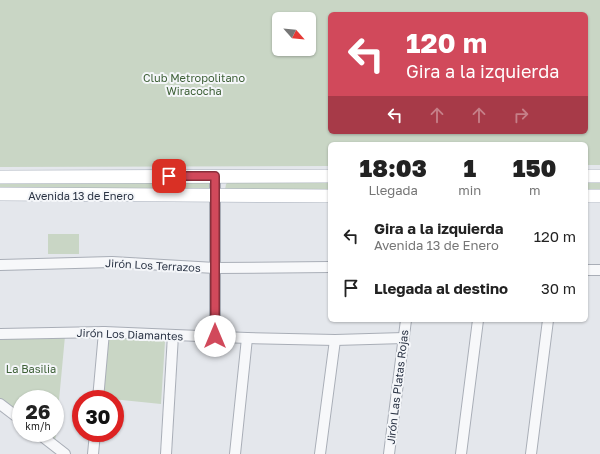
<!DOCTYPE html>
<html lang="es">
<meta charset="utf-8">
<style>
:root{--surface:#fff;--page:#f6f6f6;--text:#222;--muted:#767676}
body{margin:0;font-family:"Golos Text",sans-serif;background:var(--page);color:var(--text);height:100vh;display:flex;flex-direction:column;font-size:15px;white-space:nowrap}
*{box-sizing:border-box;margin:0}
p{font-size:13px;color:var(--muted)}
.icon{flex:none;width:22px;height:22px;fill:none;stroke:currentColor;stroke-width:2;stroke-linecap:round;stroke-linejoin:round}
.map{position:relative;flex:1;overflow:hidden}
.details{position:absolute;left:328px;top:142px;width:260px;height:180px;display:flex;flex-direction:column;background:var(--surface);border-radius:6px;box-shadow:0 1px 3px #0004}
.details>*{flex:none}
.hud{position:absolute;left:328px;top:12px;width:260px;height:122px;border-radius:6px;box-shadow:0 1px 3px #0004;background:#d1495b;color:#fff;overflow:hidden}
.needle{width:26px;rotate:117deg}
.buttons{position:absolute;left:272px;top:12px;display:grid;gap:8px}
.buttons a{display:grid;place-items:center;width:44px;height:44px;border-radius:6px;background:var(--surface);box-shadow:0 1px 3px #0004;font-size:20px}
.speed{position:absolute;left:12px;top:390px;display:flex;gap:8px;font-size:20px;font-weight:700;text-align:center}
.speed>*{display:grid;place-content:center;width:52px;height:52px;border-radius:50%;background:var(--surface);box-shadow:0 1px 3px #0004;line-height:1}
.speed small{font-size:10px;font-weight:400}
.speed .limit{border:6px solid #d22;background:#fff;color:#111}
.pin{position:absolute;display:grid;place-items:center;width:34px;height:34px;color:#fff;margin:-17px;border-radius:8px;box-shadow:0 2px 6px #0006}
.me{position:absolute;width:44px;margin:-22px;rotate:0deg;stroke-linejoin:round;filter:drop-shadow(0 0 3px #0008)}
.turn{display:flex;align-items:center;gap:14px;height:84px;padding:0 12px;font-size:18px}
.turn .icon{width:52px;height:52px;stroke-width:2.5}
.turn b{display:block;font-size:28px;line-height:34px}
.lanes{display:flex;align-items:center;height:38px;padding:0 12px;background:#0003;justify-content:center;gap:20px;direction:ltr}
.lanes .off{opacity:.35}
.eta{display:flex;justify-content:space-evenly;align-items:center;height:68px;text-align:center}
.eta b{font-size:24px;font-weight:800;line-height:28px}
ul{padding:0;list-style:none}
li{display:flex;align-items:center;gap:12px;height:52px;padding:0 12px}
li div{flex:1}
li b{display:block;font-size:15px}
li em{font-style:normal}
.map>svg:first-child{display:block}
</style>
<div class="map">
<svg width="600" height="454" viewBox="0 0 600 454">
<rect width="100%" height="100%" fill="#e4e7ec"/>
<g fill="#c9d6c5" fill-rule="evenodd">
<path d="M0,0H600V165H586V144H330V166L0,167ZM330,14H586V132H330ZM279,19H309V49H279Z"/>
<path d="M0,180L213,181V189L0,191Z"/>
<rect x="586" y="180" width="14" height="13"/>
<path d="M229,181H330V193L225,190L226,184Z"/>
<rect x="48" y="234" width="31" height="20"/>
<path d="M65,336L55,443L43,433H55V399H21V415L0,399V338Z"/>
<path d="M107,338L165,341L161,404L102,398Z"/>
</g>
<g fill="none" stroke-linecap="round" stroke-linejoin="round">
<g stroke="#a9aeb7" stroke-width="12">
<g id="minor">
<path d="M0,265L112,262L215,268L330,267"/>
<path d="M586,270H600"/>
<path d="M0,334L104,332L247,338L335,340L404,338"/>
<path d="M215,336V176"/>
<path d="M98,399L104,332"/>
<path d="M0,404L21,420"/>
<path d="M38,433L65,454"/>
<path d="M93,454L95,433"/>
<path d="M166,454L173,335"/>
<path d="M235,454L247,338"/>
<path d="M320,454L335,340"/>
<path d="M389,454L406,320"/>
<path d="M461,454L478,320"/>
<path d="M531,454L548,320"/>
</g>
</g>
<g stroke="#a3abb8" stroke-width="14">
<g id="major">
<path d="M586,176H600"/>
<path d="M0,177L330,176"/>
<path d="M0,194L330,196"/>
<path d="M586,196H600"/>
</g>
</g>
<use href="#minor" stroke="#f7f8fa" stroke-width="10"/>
<use href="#major" stroke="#fff" stroke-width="13"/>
</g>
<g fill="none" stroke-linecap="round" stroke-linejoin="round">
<g stroke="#882f3b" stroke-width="10">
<path id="route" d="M169,176H215V336"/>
</g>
<use href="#route" stroke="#d1495b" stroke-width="7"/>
</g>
<g text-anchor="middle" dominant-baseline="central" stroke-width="4" stroke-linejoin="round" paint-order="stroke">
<g font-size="11" fill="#3f6138" stroke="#f4f6f9">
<text x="194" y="77">Club Metropolitano<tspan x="194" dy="13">Wiracocha</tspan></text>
<text x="31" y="368">La Basilia</text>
</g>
<g font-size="11" fill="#2b3445" stroke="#f4f6f9">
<text x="81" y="195">Avenida 13 de Enero</text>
<text transform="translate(153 265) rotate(3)">Jirón Los Terrazos</text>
<text transform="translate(130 334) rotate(2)">Jirón Los Diamantes</text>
<text transform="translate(397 387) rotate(-83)">Jirón Las Platas Rojas</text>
</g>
</g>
</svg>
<div class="buttons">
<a><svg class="needle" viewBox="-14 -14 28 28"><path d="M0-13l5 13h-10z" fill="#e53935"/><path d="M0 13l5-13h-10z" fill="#767676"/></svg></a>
</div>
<div class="speed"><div>26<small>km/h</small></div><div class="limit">30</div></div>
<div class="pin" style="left:169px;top:176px;background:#d93025"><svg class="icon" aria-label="arrive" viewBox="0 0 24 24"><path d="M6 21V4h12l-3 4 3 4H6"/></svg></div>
<svg class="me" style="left:215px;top:336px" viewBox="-20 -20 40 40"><circle r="19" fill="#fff"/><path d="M0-13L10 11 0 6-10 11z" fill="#d1495b"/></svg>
<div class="hud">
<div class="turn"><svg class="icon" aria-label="left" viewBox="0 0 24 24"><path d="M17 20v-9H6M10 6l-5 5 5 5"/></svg><div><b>120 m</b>Gira a la izquierda</div></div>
<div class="lanes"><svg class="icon" aria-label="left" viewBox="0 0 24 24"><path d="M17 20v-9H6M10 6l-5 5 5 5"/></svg><svg class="icon off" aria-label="ahead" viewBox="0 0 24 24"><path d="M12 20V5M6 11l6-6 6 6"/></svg><svg class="icon off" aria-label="ahead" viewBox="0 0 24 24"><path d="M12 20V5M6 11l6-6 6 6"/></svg><svg class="icon off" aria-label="right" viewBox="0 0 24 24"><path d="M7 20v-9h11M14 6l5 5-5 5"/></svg></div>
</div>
<section class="details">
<div class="eta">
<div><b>18:03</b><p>Llegada</p></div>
<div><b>1</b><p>min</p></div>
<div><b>150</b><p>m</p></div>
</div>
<ul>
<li><svg class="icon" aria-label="left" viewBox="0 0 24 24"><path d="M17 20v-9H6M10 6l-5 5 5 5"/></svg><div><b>Gira a la izquierda</b><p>Avenida 13 de Enero</p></div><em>120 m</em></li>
<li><svg class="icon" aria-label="arrive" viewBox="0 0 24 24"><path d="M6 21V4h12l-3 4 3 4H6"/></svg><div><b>Llegada al destino</b></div><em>30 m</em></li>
</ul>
</section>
</div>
